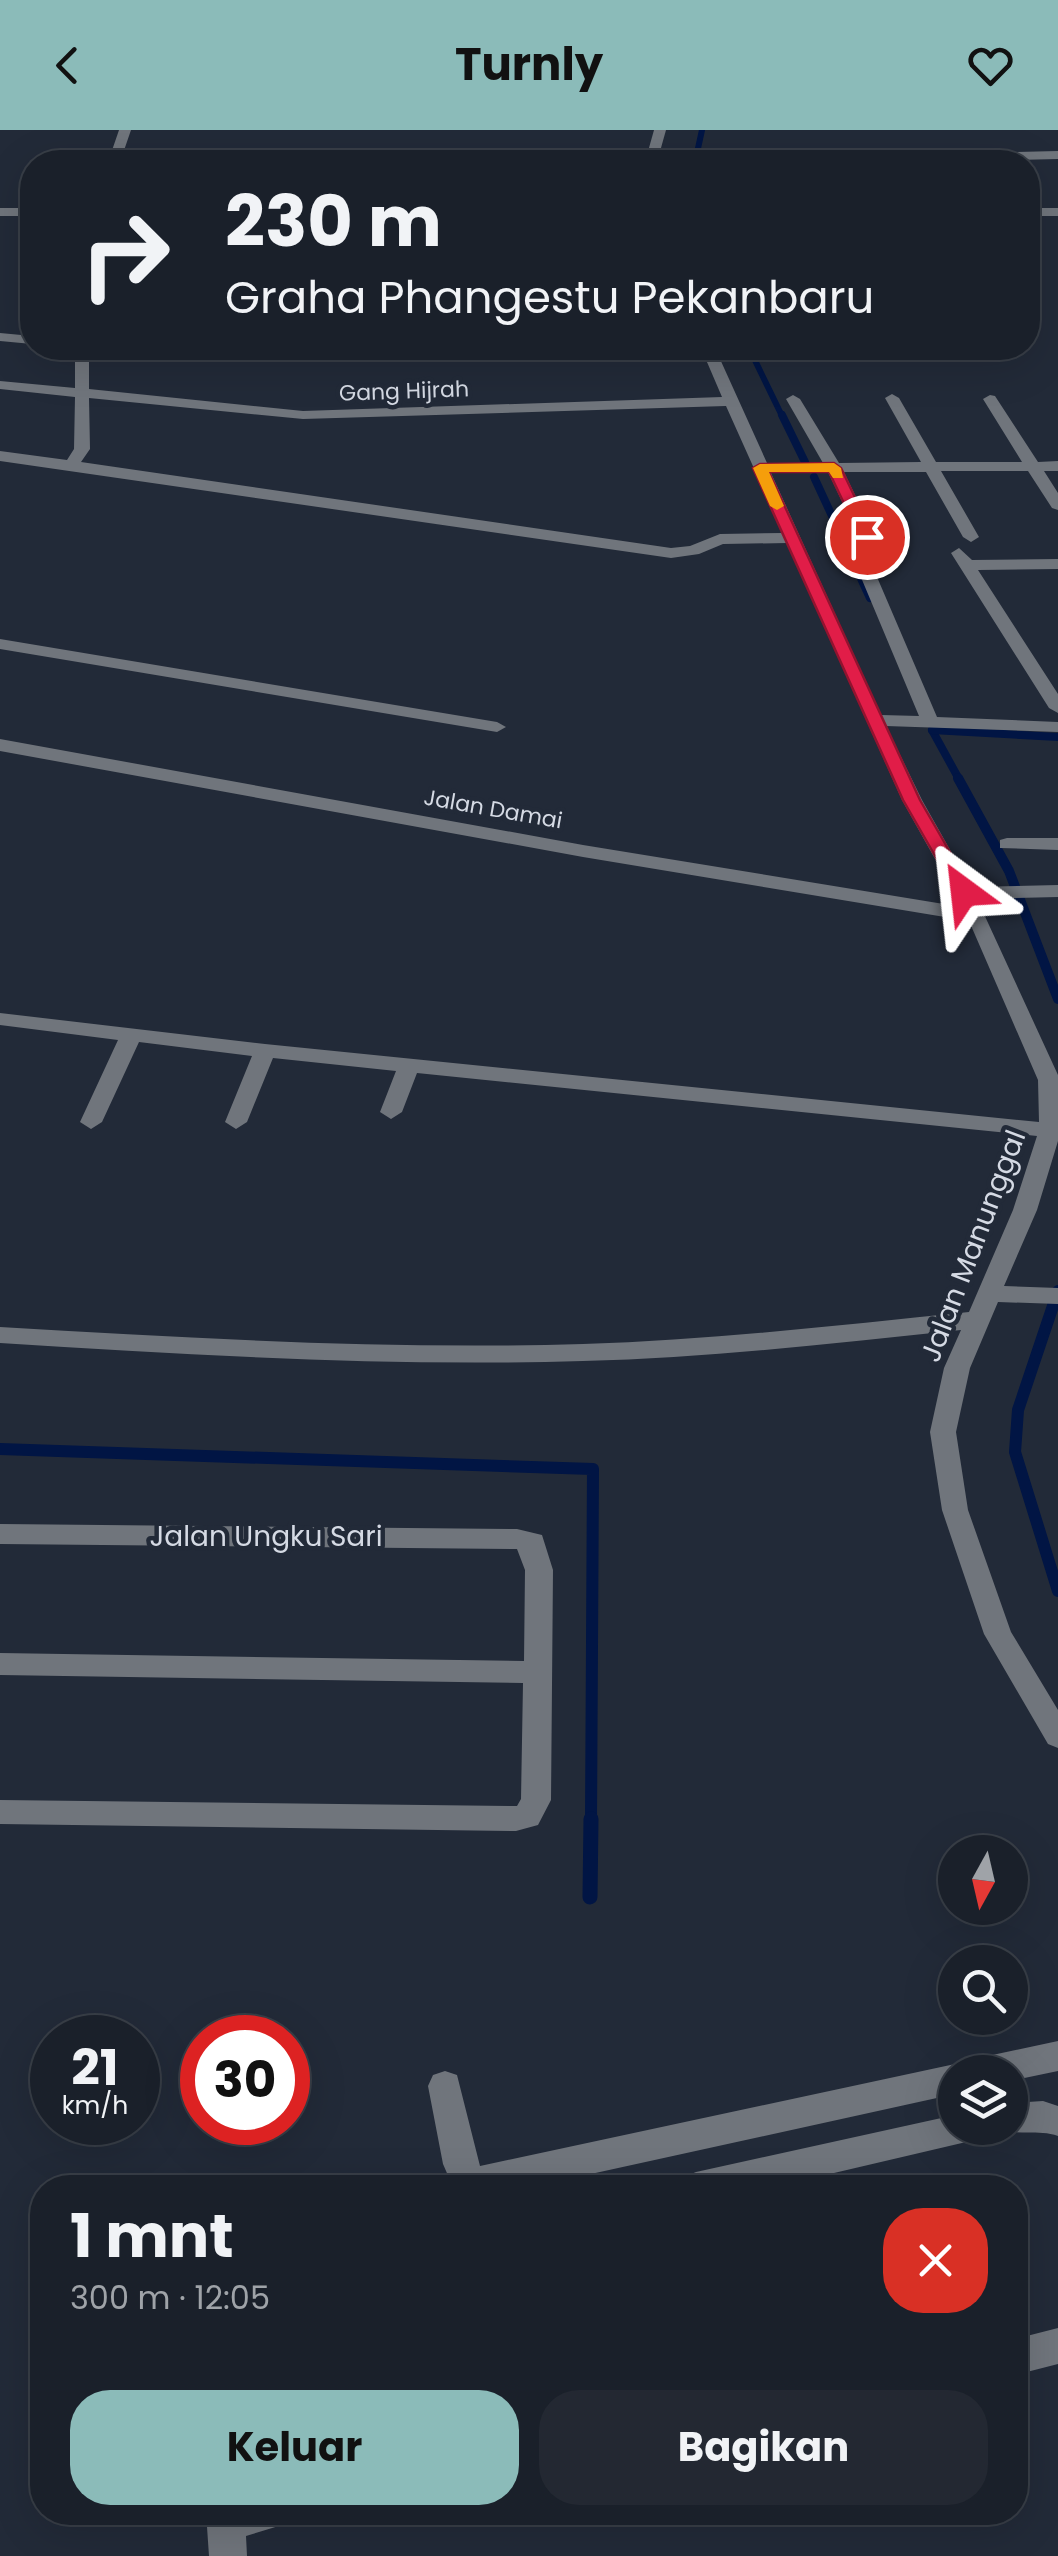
<!DOCTYPE html>
<html lang="id">
<meta charset="utf-8">
<style>
:root{--surface:#1a202a;--page:#232832;--text:#f1f3f6;--muted:#9fa3a8;--line:#383e47;--accent:#8bbbb9}
body{margin:0;font-family:Poppins,sans-serif;background:var(--page);color:var(--text);height:100vh;display:flex;flex-direction:column;font-size:38px;white-space:nowrap}
*{box-sizing:border-box;margin:0}
p{font-size:32px;color:var(--muted)}
.icon{flex:none;width:55px;height:55px;fill:none;stroke:currentColor;stroke-width:2;stroke-linecap:round;stroke-linejoin:round}
.map{position:relative;flex:1;overflow:hidden}
.panel{position:absolute;left:30px;top:2045px;width:998px;height:350px;display:flex;flex-direction:column;background:var(--surface);border-radius:40px;box-shadow:0 10px 40px #0002,0 0 0 2px var(--line)}
.panel>*{flex:none}
.top-card{position:absolute;left:20px;top:20px;width:1020px;height:210px;border-radius:40px;box-shadow:0 10px 40px #0002,0 0 0 2px var(--line);background:#1a202a;color:var(--text);overflow:hidden}
.needle{width:65px;rotate:188deg}
.controls{position:absolute;left:938px;top:1705px;display:grid;gap:20px}
.controls a{display:grid;place-items:center;width:90px;height:90px;border-radius:50%;background:var(--surface);box-shadow:0 10px 40px #0002,0 0 0 2px var(--line);font-size:50px}
.speed{position:absolute;left:30px;top:1885px;display:flex;gap:20px;font-size:50px;font-weight:700;text-align:center}
.speed>*{display:grid;place-content:center;width:130px;height:130px;border-radius:50%;background:var(--surface);box-shadow:0 10px 40px #0002,0 0 0 2px var(--line);line-height:1}
.speed small{font-size:25px;font-weight:400}
.speed .limit{border:15px solid #d22;background:#fff;color:#111}
.pin{position:absolute;display:grid;place-items:center;width:85px;height:85px;color:#fff;margin:-42px;border:5px solid #fff;border-radius:50%;box-shadow:0 2px 10px #0007}
.me{position:absolute;width:110px;margin:-55px;rotate:330deg;stroke-linejoin:round;filter:drop-shadow(0 0 8px #0008)}
.turn{display:flex;align-items:center;gap:35px;height:210px;padding:0 40px;font-size:45px}
.turn .icon{width:130px;height:130px;stroke-width:2.5}
.turn b{display:block;font-size:70px;line-height:85px}
.round{display:grid;place-items:center;flex:none;width:105px;height:105px;border-radius:40px;background:var(--page)}
.headline{display:flex;align-items:center;justify-content:space-between;height:170px;padding:0 40px}
h1{font-size:60px;font-weight:700;line-height:75px}
.cta{display:flex;gap:20px;margin-top:auto;padding:20px 40px}
.cta a{flex:1;height:115px;border-radius:40px;background:var(--accent);color:#111;font-size:40px;font-weight:700;line-height:115px;text-align:center}
.cta a+a{background:var(--page);color:var(--text)}
header{display:flex;justify-content:space-between;align-items:center;height:130px;padding:0 40px;background:var(--accent);color:#111;font-size:45px;font-weight:700}
.map>svg:first-child{display:block}
</style>
<header><svg class="icon" aria-label="back" viewBox="0 0 24 24"><path d="M15 5l-7 7 7 7"/></svg>Turnly<svg class="icon" aria-label="heart" viewBox="0 0 24 24"><path d="M12 20l-8-8c-3-5 5-10 8-4 3-6 11-1 8 4z"/></svg></header>
<div class="map">
<svg width="1058" height="2426" viewBox="0 0 1058 2426">
<rect width="100%" height="100%" fill="#222a38"/>
<g fill="none" stroke-linecap="round" stroke-linejoin="round">
<g stroke="#011544" stroke-width="6">
<path d="M695,32L702,0"/>
<path d="M749,218L783,288"/>
</g>
<g stroke="#011544" stroke-width="8">
<path d="M782,285L805,332"/>
<path d="M814,347L870,468"/>
<path d="M932,600L960,651"/>
<path d="M932,600L1058,607"/>
</g>
<path stroke="#011544" stroke-width="10" d="M958,648L1009,741L1058,869"/>
<g stroke="#011544" stroke-width="12">
<path d="M1058,1161L1018,1280L1015,1322L1058,1461"/>
<path d="M0,1319L593,1339L591,1691"/>
</g>
<path stroke="#011544" stroke-width="15" d="M590,1767L591,1689"/>
<g fill="#70757c" fill-rule="evenodd">
<path d="M119,0H131L120,32H108Z"/>
<path d="M654,0H666L657,32H645Z"/>
<path d="M1058,21V29L920,32L929,24Z"/>
<rect x="0" y="78" width="32" height="8"/>
<rect x="1028" y="78" width="30" height="8"/>
<path d="M0,203L32,206V214L0,211Z"/>
<path d="M75,218H385L378,222L89,225V259L303,281L722,267L701,218H715L767,333H823L786,269L793,265L800,269L839,333L921,332L885,268L892,264L899,268L936,332H1022L983,269L990,265L995,266L1038,332L1058,331V341H1044L1058,363V380L1052,378L1028,341H941L979,407L971,412L963,407L926,342H844L875,407L867,412L859,407L828,342L771,343L881,585L919,586L855,433L863,428L871,433L937,587L1058,592V602L886,596L922,670L971,757L1058,755V767L977,769L1058,945V1011L1037,1080L1004,1156L1058,1158V1174L998,1172L970,1238L956,1302L968,1380L1011,1502L1058,1580V1618L1048,1614L984,1504L942,1380L930,1302L944,1238L961,1200C835,1213 710,1228 583,1231C389,1237 194,1225 0,1213V1197C194,1208 389,1220 583,1214C712,1210 841,1195 969,1182L1013,1080L1037,1006L417,943L402,982L391,989L380,982L396,941L273,928L247,992L236,999L225,992L252,926L139,912L102,992L91,999L80,992L118,910L0,895V883L265,914L1039,992L1038,950L969,791L583,727L0,621V609L583,715L962,777L902,670L787,413L723,414L699,424L671,428L0,331V321L67,330L74,319L75,267L0,259V251L75,258ZM89,268L303,289L726,276L783,403L720,404L690,416L671,418L81,332L90,319Z"/>
<path d="M959,418L972,430L1058,429V439L978,440L1058,564V583L1049,578L951,423Z"/>
<path d="M0,509L497,592L506,597L497,602L0,519Z"/>
<path d="M1007,708H1058V720L1000,718V710Z"/>
<path d="M0,1394L517,1399L542,1405L553,1440L551,1670L538,1695L516,1701L0,1694V1670L517,1676L521,1669L523,1553L0,1545V1523L524,1531L525,1440L517,1419L0,1414Z"/>
<path d="M1058,1911V1941L1010,1951V1942H955V1964L527,2058L453,2057L443,2034L428,1956L433,1945L445,1941L457,1945L480,2036L955,1934L967,1940L971,1932L983,1927Z"/>
<path d="M1043,1971L1058,1976V2006C1038,1999 1018,2006 998,1999L1010,1998V1973Z"/>
<path d="M955,1985V1998H984L979,2009L770,2058H679L684,2047L696,2042Z"/>
<path d="M1058,2198V2234L1015,2245V2209Z"/>
<path d="M206,2382H288L282,2395L246,2406L247,2426H209Z"/>
</g>
</g>
<path fill="#e11d48" stroke="#92132f" stroke-width="2.5" d="M834,333L841,338L874,407L872,410L860,407L829,342H769L920,670L973,762L971,766H958L903,670L753,338L760,334Z"/>
<path fill="#f59e0b" d="M834,333L841,338L843,348H833L829,342H769L784,376L777,380L770,376L753,338L760,334Z"/>
<g text-anchor="middle" dominant-baseline="central" stroke-width="9" stroke-linejoin="round" paint-order="stroke">
<g font-size="22" fill="#d5dae4" stroke="#222a38">
<text transform="translate(404 261) rotate(-2)">Gang Hijrah</text>
<text transform="translate(493 679) rotate(10)">Jalan Damai</text>
</g>
<g font-size="28" fill="#d5dae4" stroke="#222a38">
<text transform="translate(973 1116) rotate(-69)">Jalan Manunggal</text>
<text x="266" y="1406">Jalan Ungku Sari</text>
</g>
</g>
</svg>
<div class="controls">
<a><svg class="needle" viewBox="-14 -14 28 28"><path d="M0-13l5 13h-10z" fill="#e53935"/><path d="M0 13l5-13h-10z" fill="#9fa3a8"/></svg></a>
<a><svg class="icon" aria-label="search" viewBox="0 0 24 24"><circle cx="10" cy="10" r="6"/><path d="M15 15l6 6"/></svg></a>
<a><svg class="icon" aria-label="layers" viewBox="0 0 24 24"><path d="M12 4l9 5-9 5-9-5zM3 14l9 5 9-5"/></svg></a>
</div>
<div class="speed"><div>21<small>km/h</small></div><div class="limit">30</div></div>
<div class="pin" style="left:867px;top:407px;background:#d93025"><svg class="icon" aria-label="arrive" viewBox="0 0 24 24"><path d="M6 21V4h12l-3 4 3 4H6"/></svg></div>
<svg class="me" style="left:964px;top:762px" viewBox="-20 -20 40 40"><path d="M0-17L14 15 0 8-14 15z" fill="#e11d48" stroke="#fff" stroke-width="4"/></svg>
<div class="top-card">
<div class="turn"><svg class="icon" aria-label="right" viewBox="0 0 24 24"><path d="M7 20v-9h11M14 6l5 5-5 5"/></svg><div><b>230 m</b>Graha Phangestu Pekanbaru</div></div>
</div>
<section class="panel">
<div class="headline"><div><h1>1 mnt</h1><p>300 m · 12:05</p></div><a class="round" style="background:#d93025;color:#fff"><svg class="icon" aria-label="close" viewBox="0 0 24 24"><path d="M6 6l12 12M18 6L6 18"/></svg></a></div>
<div class="cta"><a>Keluar</a><a>Bagikan</a></div>
</section>
</div>
